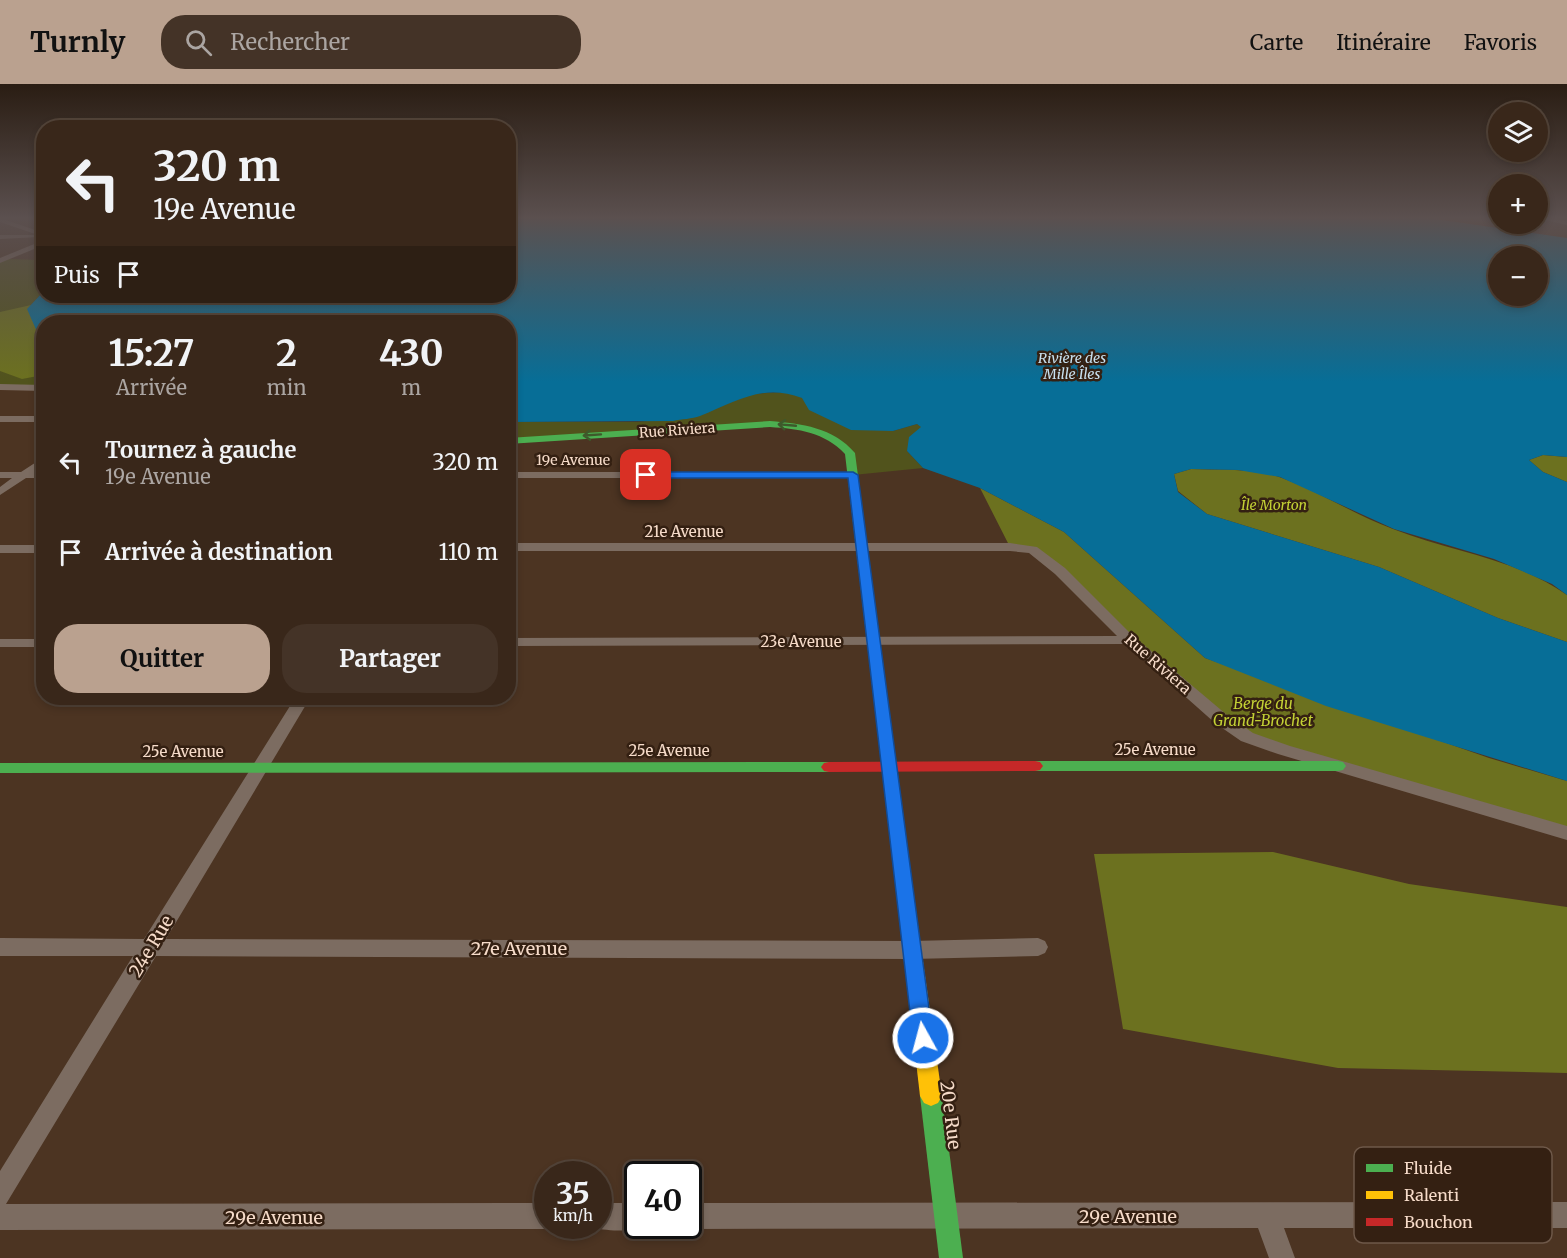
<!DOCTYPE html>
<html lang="fr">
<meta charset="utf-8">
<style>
:root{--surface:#39271a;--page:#443327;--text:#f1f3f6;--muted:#aba5a2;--line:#534439;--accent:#baa18f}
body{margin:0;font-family:Merriweather,serif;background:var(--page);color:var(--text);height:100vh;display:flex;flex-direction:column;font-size:22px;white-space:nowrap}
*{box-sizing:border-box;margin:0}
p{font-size:20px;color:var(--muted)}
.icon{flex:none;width:33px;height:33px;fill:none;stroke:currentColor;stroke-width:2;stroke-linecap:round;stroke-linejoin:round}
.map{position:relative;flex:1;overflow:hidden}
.sheet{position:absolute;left:36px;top:231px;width:480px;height:390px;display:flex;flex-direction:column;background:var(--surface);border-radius:24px;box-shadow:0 3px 9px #0003,0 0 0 2px var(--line)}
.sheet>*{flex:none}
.top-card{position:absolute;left:36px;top:36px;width:480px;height:183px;border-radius:24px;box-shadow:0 3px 9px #0003,0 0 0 2px var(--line);background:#39271a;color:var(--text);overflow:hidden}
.tools{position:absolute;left:1488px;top:18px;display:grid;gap:12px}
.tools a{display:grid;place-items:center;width:60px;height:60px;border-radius:50%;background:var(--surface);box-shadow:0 3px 9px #0003,0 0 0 2px var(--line);font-size:30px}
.speed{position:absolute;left:534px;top:1077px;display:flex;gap:12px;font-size:30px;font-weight:700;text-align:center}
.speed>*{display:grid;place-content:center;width:78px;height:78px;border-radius:50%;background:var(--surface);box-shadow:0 3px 9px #0003,0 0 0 2px var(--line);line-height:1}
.speed small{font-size:15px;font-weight:400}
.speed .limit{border:3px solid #111;border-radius:9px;background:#fff;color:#111}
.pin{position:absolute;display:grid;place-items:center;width:51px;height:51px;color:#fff;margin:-26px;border-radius:12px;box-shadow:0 3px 9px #0006}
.me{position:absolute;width:66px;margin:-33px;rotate:353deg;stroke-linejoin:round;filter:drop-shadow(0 0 4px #0008)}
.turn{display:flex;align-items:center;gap:21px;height:126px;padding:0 18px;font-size:27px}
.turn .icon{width:78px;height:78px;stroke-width:2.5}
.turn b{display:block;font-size:42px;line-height:51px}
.then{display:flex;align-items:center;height:57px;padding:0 18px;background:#0003;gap:12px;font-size:22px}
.eta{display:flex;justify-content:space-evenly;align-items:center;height:102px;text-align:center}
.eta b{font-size:36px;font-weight:700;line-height:42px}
.cta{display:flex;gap:12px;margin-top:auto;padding:12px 18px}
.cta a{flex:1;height:69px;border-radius:24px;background:var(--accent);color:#111;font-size:24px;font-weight:700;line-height:69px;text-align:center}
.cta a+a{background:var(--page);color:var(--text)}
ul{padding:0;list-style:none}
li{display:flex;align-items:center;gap:18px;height:90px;padding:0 18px}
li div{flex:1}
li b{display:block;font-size:22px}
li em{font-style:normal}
header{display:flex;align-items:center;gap:36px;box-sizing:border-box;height:84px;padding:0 30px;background:var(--accent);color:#111}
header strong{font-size:28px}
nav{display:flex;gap:33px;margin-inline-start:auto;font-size:21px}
.search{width:420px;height:54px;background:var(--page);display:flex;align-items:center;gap:15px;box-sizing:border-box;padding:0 21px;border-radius:24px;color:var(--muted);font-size:22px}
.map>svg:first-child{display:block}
</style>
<header>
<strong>Turnly</strong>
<div class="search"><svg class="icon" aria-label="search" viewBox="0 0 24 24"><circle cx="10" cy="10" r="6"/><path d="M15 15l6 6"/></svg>Rechercher</div>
<nav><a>Carte</a><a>Itinéraire</a><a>Favoris</a></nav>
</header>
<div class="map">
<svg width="1567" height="1174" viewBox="0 0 1567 1174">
<rect width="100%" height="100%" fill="#4c3422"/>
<g fill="#51531c">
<path d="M7,175L43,176V208L31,221L38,249L43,251V303L0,301V178Z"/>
<path d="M787,308L893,347L917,340L922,343L907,367L923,384L853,391L842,359L791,341L509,356V338H637L698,332L750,310Z"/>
</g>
<g fill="#6c711f">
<path d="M31,221L28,225L38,249L43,251V291L22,295L0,287V228Z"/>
<path d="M1543,371L1567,373V398L1543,388L1529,376Z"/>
<path d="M1191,385C1220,386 1254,384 1282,394C1320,408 1355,431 1393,445C1451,468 1515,474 1567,511V558L1498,534L1379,483L1207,430L1178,407L1174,390Z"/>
<path d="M980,404L1064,448L1205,574L1489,674L1567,697V749L1247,653L1033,466L1010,463Z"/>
<path d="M1273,768L1409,800L1567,823V989L1338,984L1123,945L1094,770Z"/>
</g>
<path fill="#076e97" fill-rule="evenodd" d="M509,134H1428L1567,154V373L1543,371L1529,376L1543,388L1567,398V511L1552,500L1494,475L1394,445L1280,393L1238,386L1191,385L1174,390L1178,408L1207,430L1379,483L1498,534L1567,558V697L1326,622L1205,574L1064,448L980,404L923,384L907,367L909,353L921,343L917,340L893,347L851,346L809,326L802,314C762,299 736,318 700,332C692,335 682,335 673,337L509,338L508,238H44L43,251L38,250L27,225L43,208L44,212H508ZM1498,172H1538V212H1498Z"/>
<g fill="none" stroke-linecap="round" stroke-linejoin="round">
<g fill="#7c6c61" fill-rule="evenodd">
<path d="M0,134L44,149V153L0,138Z"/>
<path d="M1483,134H1498V137Z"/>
<path d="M1540,134L1567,137V141L1541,135Z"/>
<path d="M0,151H36L39,153L0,155Z"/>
<path d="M44,156V161L0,179V174Z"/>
<path d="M0,300L44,301V307L0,306Z"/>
<rect x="0" y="332" width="44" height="6"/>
<path d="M44,373V381L35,388H44V394H26L0,411V403L12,394H0V388H21Z"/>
<path d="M508,388H853L859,391L853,394H508Z"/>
<path d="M508,459H1010L1037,463L1065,484L1131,550L1227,631L1253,649L1290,662L1567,742V756L1278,670L1241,657L1215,639L1126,560L508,562V554L1117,552L1055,490L1029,469L1010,467H508Z"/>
<rect x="0" y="461" width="44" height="8"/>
<rect x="0" y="555" width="44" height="8"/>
<path d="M295,614H310L166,855L912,857L1038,854L1045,857L1048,863L1045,869L1038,872L912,875L156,872L6,1120L548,1119V1142H556L548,1145L0,1146V1087L133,872H0V854L144,855Z"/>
<path d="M1567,1118V1144H1284L1295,1174H1269L1258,1144L688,1145L680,1142H688V1119Z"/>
<path d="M598,1119H638V1142H646C631,1148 605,1148 590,1142H598Z"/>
</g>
<g fill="#4caf50" fill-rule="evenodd">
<path d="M770,337C802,340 833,343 855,369L908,771L906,776L900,778L894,776L892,771L845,370C824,348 799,345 770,343L508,360V354Z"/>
<path d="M1035,677H1338L1343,678L1346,682L1343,686L1338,687H1035L1030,686L1027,682L1030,678Z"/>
<path d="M829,678L834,679L837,683L834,687L829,688L0,689V679Z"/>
<path d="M931,1002L938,1005L942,1012L963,1174H939L920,1012L924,1005Z"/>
</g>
<path fill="#ffc107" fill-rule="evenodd" d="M900,764L906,766L908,771L942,1012L938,1019L931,1022L924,1019L920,1012L892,771L894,766Z"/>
<path fill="#c62828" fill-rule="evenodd" d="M1035,677L1040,678L1043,682L1040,686L1035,687L829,688L824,687L821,683L824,679L829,678Z"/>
</g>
<defs><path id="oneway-shaft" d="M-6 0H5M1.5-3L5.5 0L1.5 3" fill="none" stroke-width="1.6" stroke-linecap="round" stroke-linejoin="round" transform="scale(1.5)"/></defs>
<g stroke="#3e592b">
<use href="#oneway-shaft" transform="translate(787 341) rotate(-175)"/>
<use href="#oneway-shaft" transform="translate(592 351) rotate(176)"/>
</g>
<linearGradient id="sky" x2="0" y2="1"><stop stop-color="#2a1d13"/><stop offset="0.45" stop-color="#5b504f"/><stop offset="1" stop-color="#5b504f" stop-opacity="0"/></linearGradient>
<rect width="1567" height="298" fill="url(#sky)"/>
<path fill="#1a73e8" stroke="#114b97" stroke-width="1.5" d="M853,388L858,391L933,954L930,961L923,964L916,961L913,954L848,394H646L641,391L646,388Z"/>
<g text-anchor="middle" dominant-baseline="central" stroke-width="5" stroke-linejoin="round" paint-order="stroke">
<g font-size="14" font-style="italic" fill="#c8e1f0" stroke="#342012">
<text x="1072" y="274">Rivière des<tspan x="1072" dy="16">Mille Îles</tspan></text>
</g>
<g font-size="14" fill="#f6dbc9" stroke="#342012">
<text transform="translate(677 346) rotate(-4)">Rue Riviera</text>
<text x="573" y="376">19e Avenue</text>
</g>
<g font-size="14" font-style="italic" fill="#c3d135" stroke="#342012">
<text x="1274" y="421">Île Morton</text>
</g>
<g font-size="15" fill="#f6dbc9" stroke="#342012">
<text x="684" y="447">21e Avenue</text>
<text x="801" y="557">23e Avenue</text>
<text transform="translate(1158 580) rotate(41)">Rue Riviera</text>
<text x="1155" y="665">25e Avenue</text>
<text x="669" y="666">25e Avenue</text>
<text x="183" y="667">25e Avenue</text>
</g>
<g font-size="15" font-style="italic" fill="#c3d135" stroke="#342012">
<text x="1263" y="619">Berge du<tspan x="1263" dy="17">Grand-Brochet</tspan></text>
</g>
<g font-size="18" fill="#f6dbc9" stroke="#342012">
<text transform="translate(151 862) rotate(-59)">24e Rue</text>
<text x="519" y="864">27e Avenue</text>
<text transform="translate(951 1031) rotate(83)">20e Rue</text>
<text x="1128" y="1132">29e Avenue</text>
<text x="274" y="1133">29e Avenue</text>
</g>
</g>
<rect x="1354" y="1063" width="198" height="96" rx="9" fill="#342012" stroke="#6e5849" stroke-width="1.5"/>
<rect x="1366" y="1080" width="27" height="8" fill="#4caf50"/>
<rect x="1366" y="1107" width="27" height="8" fill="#ffc107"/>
<rect x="1366" y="1134" width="27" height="8" fill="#c62828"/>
<g font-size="16" fill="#f6dbc9">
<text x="1404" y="1090">Fluide</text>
<text x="1404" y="1117">Ralenti</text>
<text x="1404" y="1144">Bouchon</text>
</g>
</svg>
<div class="tools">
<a><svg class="icon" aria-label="layers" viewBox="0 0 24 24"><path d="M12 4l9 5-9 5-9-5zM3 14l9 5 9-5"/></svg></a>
<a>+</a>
<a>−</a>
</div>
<div class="speed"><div>35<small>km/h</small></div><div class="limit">40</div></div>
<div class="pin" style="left:646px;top:391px;background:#d93025"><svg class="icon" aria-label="arrive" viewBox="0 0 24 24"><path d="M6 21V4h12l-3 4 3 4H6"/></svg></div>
<svg class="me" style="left:923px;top:954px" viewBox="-20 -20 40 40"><circle r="17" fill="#1a73e8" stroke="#fff" stroke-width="3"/><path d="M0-11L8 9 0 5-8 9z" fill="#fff"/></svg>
<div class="top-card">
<div class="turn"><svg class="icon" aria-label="left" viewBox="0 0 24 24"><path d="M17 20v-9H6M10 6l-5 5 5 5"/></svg><div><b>320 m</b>19e Avenue</div></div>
<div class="then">Puis<svg class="icon" aria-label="arrive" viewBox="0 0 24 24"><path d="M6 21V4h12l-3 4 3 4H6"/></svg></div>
</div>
<section class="sheet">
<div class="eta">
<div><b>15:27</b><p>Arrivée</p></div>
<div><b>2</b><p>min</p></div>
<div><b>430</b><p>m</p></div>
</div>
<ul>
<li><svg class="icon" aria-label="left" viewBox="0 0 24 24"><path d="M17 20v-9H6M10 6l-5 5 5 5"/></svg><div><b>Tournez à gauche</b><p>19e Avenue</p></div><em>320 m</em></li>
<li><svg class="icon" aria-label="arrive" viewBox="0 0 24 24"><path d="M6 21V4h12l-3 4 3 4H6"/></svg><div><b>Arrivée à destination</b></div><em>110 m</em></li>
</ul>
<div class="cta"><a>Quitter</a><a>Partager</a></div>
</section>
</div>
